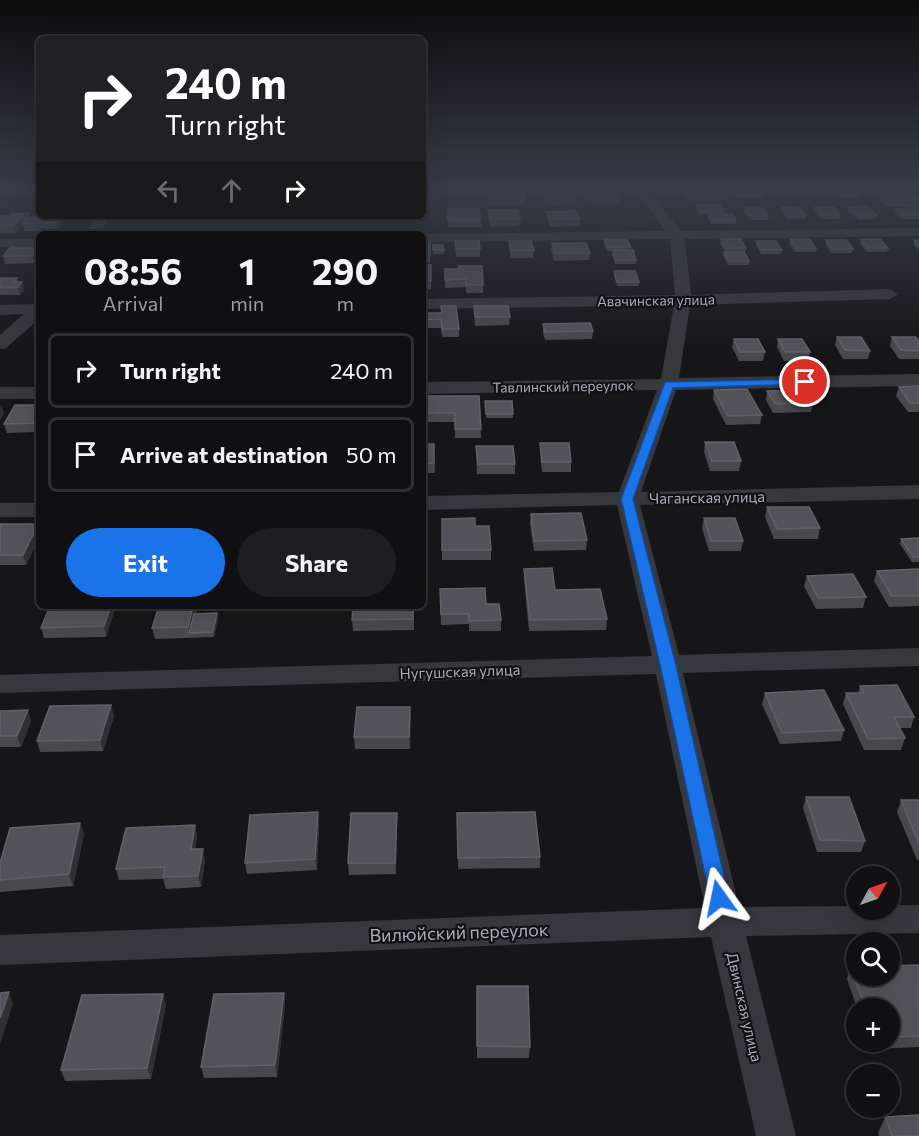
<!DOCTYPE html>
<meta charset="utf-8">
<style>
:root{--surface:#101012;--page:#1e1e20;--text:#f1f3f6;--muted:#9c9d9f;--line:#303032;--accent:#1a73e8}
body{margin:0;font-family:Commissioner,sans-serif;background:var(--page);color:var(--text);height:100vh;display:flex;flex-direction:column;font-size:22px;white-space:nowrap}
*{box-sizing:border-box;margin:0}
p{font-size:20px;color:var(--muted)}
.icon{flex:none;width:33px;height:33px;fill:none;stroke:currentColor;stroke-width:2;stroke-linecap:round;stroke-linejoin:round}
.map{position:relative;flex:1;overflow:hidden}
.panel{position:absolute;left:36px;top:231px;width:390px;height:378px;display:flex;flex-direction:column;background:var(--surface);border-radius:9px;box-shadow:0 6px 24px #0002,0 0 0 2px var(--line)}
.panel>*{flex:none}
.hud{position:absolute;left:36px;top:36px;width:390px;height:183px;border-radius:9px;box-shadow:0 6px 24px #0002,0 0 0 2px var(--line);background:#202124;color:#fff;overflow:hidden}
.needle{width:39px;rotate:50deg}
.fabs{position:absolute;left:846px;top:866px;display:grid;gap:12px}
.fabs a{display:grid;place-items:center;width:54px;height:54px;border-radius:50%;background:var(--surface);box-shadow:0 6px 24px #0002,0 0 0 2px var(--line);font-size:30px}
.pin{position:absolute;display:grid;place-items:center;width:51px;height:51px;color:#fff;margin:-26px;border:3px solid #fff;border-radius:50%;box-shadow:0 2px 6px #0007}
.me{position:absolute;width:66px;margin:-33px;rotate:348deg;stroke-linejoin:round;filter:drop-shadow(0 0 4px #0008)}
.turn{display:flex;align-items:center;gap:21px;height:126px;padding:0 30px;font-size:27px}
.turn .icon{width:78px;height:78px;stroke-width:2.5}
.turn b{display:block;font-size:42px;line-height:51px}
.lanes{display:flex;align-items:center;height:57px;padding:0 30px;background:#0003;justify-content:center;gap:30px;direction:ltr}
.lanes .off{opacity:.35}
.eta{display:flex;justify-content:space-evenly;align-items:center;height:102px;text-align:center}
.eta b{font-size:36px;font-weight:700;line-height:42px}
.cta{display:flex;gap:12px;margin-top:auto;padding:12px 30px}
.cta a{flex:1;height:69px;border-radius:36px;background:var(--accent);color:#fff;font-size:24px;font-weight:700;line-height:69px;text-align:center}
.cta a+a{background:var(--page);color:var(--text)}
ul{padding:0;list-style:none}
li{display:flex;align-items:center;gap:18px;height:75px;margin:0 12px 9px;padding:0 18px;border:3px solid var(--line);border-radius:9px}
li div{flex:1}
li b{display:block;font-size:22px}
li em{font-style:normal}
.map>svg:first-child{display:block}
</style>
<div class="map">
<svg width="919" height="1136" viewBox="0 0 919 1136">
<rect width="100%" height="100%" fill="#161618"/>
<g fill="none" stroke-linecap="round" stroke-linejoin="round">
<g fill="#37383d" fill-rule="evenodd">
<path d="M0,190H39V195L0,196Z"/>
<path d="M635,190H648L681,231L919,228V236L685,239L691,295L890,289L898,294L890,299L690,305L679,378L919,374V386L676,390L641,492L919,485V499L640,505L679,655L919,648V666L683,673L739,907L856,906V909H890V905H919V933L746,936L796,1136H756L711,937L0,965V935L705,908L656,674L0,693V675L652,656L617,505L423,510V496L619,492L657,390L423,394V382L661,379L674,305L423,309V299L675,295L670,239L423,242L422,234L666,231Z"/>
<path d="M96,216H110L100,234H86Z"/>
<rect x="0" y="239" width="39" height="8"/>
<path d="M39,304V319L6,348L0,349V335L24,314L0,315V305Z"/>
<rect x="0" y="387" width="39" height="12"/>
<rect x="0" y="503" width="39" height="14"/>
</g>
</g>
<g fill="#47494d">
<path d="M486,190H523L525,198V205H489Z"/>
<path d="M541,190H572L576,197L575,204L546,205Z"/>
<path d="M583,190H617L620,196L619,203H586L583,194Z"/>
<path d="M682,190H725L727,193L726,200L688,201Z"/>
<path d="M732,190H764L765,191L764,198H737L731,192Z"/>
<path d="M777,190H811L809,197H783Z"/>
<path d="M834,190H861L862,191L861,198H840L833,191Z"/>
<path d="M879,190H908V194L919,199L918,208L884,206L880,200L881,193Z"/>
<path d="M696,205L724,211V214L736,220V224H711L708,217V214L700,215L696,208Z"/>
<path d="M782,207L806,216L805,219H786L781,211Z"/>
<path d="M815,207L840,215L839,219H820L814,211Z"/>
<path d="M849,207L877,215L876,219L859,220L848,211Z"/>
<path d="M745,208L768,216V220H749L744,212Z"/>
<path d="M448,209L481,220V227H448Z"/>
<path d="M896,209H919V219H900L895,213Z"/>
<path d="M488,210L520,219L519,226L490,227Z"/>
<path d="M547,212L580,219L579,226L550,227L547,219Z"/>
<path d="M29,213V218L45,216H63L64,221L57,231H24L23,224L15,233H0V216H9Z"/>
<path d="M721,239L746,248L745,252H744L749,261V265H728L723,255L724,252H725L720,243Z"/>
<path d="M790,239L816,249V252H795L789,243Z"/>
<path d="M861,239L888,248L887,252H867L860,243Z"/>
<path d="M604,240L631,247V250L636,260V264H615L612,254V251H607L604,244Z"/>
<path d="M826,240L853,249L852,253H831L825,243Z"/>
<path d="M914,240H919V251L913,244Z"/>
<path d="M455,241L480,249V257H456Z"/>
<path d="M509,241L534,250L533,258H511L509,249Z"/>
<path d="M756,241L782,250L781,254H761L756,245Z"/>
<rect x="423" y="242" width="7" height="21"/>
<path d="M552,243L590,253L589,260L554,261L551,251Z"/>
<path d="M39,248V257L34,263L5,264L3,256Z"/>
<path d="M433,249L444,250V254H433Z"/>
<rect x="423" y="265" width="8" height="24"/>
<path d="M445,269L483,285V293H466V287L445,288Z"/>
<path d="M614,271L639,282L638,286H617L614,275Z"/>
<path d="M0,278H17L18,282L24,290L20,295H0Z"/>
<path d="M441,306L459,329V337H442L441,328H423V313H441Z"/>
<path d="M474,306L510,317L509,325L475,326Z"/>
<path d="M543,324L593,331L592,339L545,340L543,333Z"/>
<path d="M837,337L870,351L868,359H843L835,345Z"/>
<path d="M892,337L919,342V359H899L890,346Z"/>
<path d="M734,339L765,352L763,361H739L732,347Z"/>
<path d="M778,339L810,352L808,361H784L777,347Z"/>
<path d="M919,386V412H908L896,396L899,387Z"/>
<path d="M714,390L762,415L760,424L726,425L713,399Z"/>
<path d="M767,391L813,403L811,412L773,413L766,400Z"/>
<path d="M425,396H479L481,438H455V422H425Z"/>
<path d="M485,401L513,414V418H486Z"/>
<path d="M39,405V432L7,433L4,424Z"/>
<path d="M705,442L741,461L739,471H710L704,452Z"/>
<path d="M540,443L571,462V472H542L540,453Z"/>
<path d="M423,444H434L435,473H424V482H423Z"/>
<path d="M476,446L515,464V474H477Z"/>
<path d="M767,507L820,528L818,539H774L765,517Z"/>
<path d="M531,514L587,540L586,550L534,551L530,524Z"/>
<path d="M704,518L743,541L741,551H709L702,528Z"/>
<path d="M442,519L475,526L491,550V560H442Z"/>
<path d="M0,524H38L39,550L37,542L26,565H0Z"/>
<path d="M919,538V562H912L900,544L901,539Z"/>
<path d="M524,569L555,590L607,619L606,630L529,631L524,579Z"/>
<path d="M919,569V606L889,607L874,581L877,571Z"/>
<path d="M807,576L866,597L863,608L816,609L804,586Z"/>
<path d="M440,589L486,604L501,620V631H469V624L441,625Z"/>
<path d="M353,606H414V630L353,631L352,620Z"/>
<path d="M198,607L196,614L217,613L218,619L214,637L155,639L152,628Z"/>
<path d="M115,609L106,637L44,638L41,628Z"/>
<path d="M860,686L914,717L911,728H900L905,738L901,750H864L843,704L846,693H858Z"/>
<path d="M765,693L844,730L841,741L780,744L762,704Z"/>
<path d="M410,707V749H355L354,737Z"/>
<path d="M0,711L31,721L21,747H0Z"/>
<path d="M114,716L103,751L40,752L37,741Z"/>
<path d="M806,797L865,841L861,852H817L803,808Z"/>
<path d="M901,800H919V860H917L897,812Z"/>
<path d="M457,813L540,857V868L458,869Z"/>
<path d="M80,823L84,834L73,886L0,892V863Z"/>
<path d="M319,823L317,870L247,874L245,863Z"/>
<path d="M397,824L396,874L349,875L348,863Z"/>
<path d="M195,825L197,837L195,849L205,860L201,887L166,889L163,879L119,880L116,869Z"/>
<path d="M919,965V1047L872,1049L869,1041H890V1008H857L847,979L850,967Z"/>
<path d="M477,986L530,1047L529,1058H477Z"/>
<path d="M284,993L285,1004L277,1077L204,1078L201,1067Z"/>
<path d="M166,1005L151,1079L65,1081L61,1070Z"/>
<path d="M885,1117L919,1136H879L878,1133Z"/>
</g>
<g fill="#2f3033">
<path d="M22,216L23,224L15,233L14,226Z"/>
<path d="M61,216H63L64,221L57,231L56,223Z"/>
<path d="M39,248V257L34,263L32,256Z"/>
<path d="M22,282L24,290L20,295L18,287Z"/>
<path d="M2,405L4,414L0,421V408Z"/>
<path d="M38,524L39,538L36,540L37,542L26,565L23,555Z"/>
<path d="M111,606H115V609L106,637L104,626Z"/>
<path d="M193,606H197L198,607L191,632L189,633L188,627Z"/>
<path d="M217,613L218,619L214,637L213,632Z"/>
<path d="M111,705L114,716L103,751L100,740Z"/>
<path d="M410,707L411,718L410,749L409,737Z"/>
<path d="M28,710L31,721L21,747L17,736Z"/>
<path d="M318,812L319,823L317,870L315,859Z"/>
<path d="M397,813V824L396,874L395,863Z"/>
<path d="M80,823L84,834L73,886L69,874Z"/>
<path d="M195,825L197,837L193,861L191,849Z"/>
<path d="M203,849L205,860L201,887L198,876Z"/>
<path d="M9,992L13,1004L0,1044V1018Z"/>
<path d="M284,993L285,1004L277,1077L275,1065Z"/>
<path d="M163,994L166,1005L151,1079L147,1068Z"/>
</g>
<g fill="#525359" stroke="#5f6168" stroke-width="1.5">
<path d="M487,190H523L525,198H489Z"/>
<path d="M543,190H572L576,197L546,198Z"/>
<path d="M584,190H617L620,196H587Z"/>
<path d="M687,190H725L727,193L689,194Z"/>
<path d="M737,190H764L765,191H738Z"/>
<path d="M840,190H861L862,191H841Z"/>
<path d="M881,193L915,194L919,200L885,199Z"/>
<path d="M696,205H720L724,211H700Z"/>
<path d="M866,206L877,215L860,216L849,207Z"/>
<path d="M782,207L800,208L806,216H787Z"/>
<path d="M815,207H834L840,215H821Z"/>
<path d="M745,208H763L768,216H749Z"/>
<path d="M448,209H479L481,220H448Z"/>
<path d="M896,209H919V215H901Z"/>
<path d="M488,210H518L520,219H490Z"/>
<path d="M576,211L580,219H550L547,212Z"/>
<path d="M29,213L25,218H22V216H9L11,214Z"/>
<path d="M708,214H733L736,220H711Z"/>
<path d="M0,216H22L14,226H0Z"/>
<path d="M45,216H61L56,223L23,224L27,218Z"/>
<path d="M721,239H741L746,248H726Z"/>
<path d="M790,239H810L816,249L796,248Z"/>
<path d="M861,239H880L888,248H868Z"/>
<path d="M604,240H627L631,247H607Z"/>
<path d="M826,240H846L853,249H832Z"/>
<path d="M914,240H919V246Z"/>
<path d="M455,241H479L480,249H456Z"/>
<path d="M509,241H531L534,250H511Z"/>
<path d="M756,241H776L782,250H762Z"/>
<rect x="423" y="242" width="7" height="13"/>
<path d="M552,243H586L590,253H555Z"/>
<path d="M433,245H443L444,250H433Z"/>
<path d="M10,248H39L32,256H3Z"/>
<path d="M613,250H633L636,260H615Z"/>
<path d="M724,252H744L749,261H729Z"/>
<rect x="423" y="265" width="8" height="16"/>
<path d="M459,266H482L483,285H466V279L445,280V269H459Z"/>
<path d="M614,271H635L639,282H617Z"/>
<path d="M0,278H17L14,282H22L18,287H0Z"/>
<path d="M441,306H456L459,329H442L441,319L423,320V313H442Z"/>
<path d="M474,306H508L510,317H475Z"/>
<path d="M590,323L593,331L545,332L543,324Z"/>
<path d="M837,337H861L870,351L845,350Z"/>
<path d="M892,337H916L919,342V351L901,350Z"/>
<path d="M734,339H758L765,352H740Z"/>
<path d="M778,339H802L810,352H785Z"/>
<path d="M919,386V403H910L899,387Z"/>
<path d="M747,389L762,415L728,416L714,390Z"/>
<path d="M805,390L813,403L775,404L767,391Z"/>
<path d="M425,396H479L481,429H455V413H425Z"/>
<path d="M485,401H512L513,414H486Z"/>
<path d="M15,405H39V423L4,424Z"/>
<path d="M705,442H734L741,461H712Z"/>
<path d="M540,443H569L571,462H542Z"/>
<path d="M423,444H434V463L423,464V472Z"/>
<path d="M476,446H513L515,464H478Z"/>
<path d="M767,507H809L820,528L777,529Z"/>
<path d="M581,513L587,540L534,541L531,514Z"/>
<path d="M475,518V526H489L491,550H442V519Z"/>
<path d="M704,518H735L743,541H711Z"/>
<path d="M0,524H38L23,555H0Z"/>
<path d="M919,538V557H913L901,539Z"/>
<path d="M552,568L555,590L600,589L607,619L530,620L524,569Z"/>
<path d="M919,569V596H892L877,571Z"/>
<path d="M853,574L866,597L818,598L807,576Z"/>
<path d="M485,588L486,604H499L501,620L469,621V614H441L440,589Z"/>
<path d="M50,606H111L104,626L41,628Z"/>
<path d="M159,606H193L188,627L152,628Z"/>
<path d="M353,606H413V619L352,620Z"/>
<path d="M217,613L213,632L189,633L194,614Z"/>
<path d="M897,685L914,717H894L905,738L868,739L846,693H864L860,686Z"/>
<path d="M824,690L844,730L782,733L765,693Z"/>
<path d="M111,705L100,740L37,741L50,706Z"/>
<path d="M357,707H410L409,737H354Z"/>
<path d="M28,710L17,736H0V711Z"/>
<path d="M806,797H849L865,841L820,840Z"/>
<path d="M901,800H919V844Z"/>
<path d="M318,812L315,859L245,863L250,815Z"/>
<path d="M535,812L540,857L458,858L457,813Z"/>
<path d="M351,813H397L395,863H348Z"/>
<path d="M80,823L69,874L0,880V863L10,828Z"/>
<path d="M195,825L191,849H203L198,876L163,877L165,867L116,869L126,828Z"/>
<path d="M919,965V1036L890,1037V1008H866L850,967H856V975H890V966Z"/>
<path d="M477,986H528L530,1047L477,1046Z"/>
<path d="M9,992L0,1018V993Z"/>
<path d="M284,993L275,1065L201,1067L214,994Z"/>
<path d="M163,994L147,1068L61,1070L82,995Z"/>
<path d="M919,1115V1136H892L885,1117Z"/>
</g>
<linearGradient id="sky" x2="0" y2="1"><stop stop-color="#0c0c0d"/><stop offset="0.54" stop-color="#363c48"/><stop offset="1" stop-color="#363c48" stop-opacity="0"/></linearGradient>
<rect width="919" height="349" fill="url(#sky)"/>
<path fill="#1a73e8" stroke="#114b97" stroke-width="1.5" d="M805,379L809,380V384L673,388L633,499L676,665L729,898L726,904L719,906L713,904L710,898L660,665L621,499L665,382Z"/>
<g text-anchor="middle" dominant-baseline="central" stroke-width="4.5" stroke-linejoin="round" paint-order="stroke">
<g font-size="14" fill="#a8adb8" stroke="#111113">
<text transform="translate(656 300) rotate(-1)">Авачинская улица</text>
<text transform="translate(563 386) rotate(-1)">Тавлинский переулок</text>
</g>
<g font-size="15" fill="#a8adb8" stroke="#111113">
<text transform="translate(707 497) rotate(-1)">Чаганская улица</text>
<text transform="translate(460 671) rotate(-2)">Нугушская улица</text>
<text transform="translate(745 1007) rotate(77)">Двинская улица</text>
</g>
<g font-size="18" fill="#a8adb8" stroke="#111113">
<text transform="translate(459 932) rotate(-2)">Вилюйский переулок</text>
</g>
</g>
</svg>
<div class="fabs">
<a><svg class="needle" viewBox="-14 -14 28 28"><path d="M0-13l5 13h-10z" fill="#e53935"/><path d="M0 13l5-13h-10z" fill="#9c9d9f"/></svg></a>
<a><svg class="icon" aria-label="search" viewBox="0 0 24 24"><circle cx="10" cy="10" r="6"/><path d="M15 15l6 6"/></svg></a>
<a>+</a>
<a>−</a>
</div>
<div class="pin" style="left:805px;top:382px;background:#d93025"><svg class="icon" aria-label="arrive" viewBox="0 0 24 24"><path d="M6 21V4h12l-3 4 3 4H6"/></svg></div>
<svg class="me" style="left:719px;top:898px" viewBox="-20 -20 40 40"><path d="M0-17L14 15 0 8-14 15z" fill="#1a73e8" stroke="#fff" stroke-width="4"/></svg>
<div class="hud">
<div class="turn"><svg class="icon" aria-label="right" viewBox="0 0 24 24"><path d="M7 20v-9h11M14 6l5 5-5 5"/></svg><div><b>240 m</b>Turn right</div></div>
<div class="lanes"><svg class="icon off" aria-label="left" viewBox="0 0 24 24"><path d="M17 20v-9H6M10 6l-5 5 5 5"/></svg><svg class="icon off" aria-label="ahead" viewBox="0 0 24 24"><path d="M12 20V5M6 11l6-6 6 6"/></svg><svg class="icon" aria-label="right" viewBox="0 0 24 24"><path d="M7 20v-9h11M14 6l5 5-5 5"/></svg></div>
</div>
<section class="panel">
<div class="eta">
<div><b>08:56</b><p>Arrival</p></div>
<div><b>1</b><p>min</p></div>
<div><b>290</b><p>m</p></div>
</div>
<ul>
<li><svg class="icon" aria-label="right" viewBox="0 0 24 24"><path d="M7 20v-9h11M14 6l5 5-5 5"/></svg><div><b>Turn right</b></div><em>240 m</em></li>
<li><svg class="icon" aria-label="arrive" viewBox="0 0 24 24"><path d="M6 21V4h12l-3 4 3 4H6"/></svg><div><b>Arrive at destination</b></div><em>50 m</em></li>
</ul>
<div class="cta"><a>Exit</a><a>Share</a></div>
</section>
</div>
